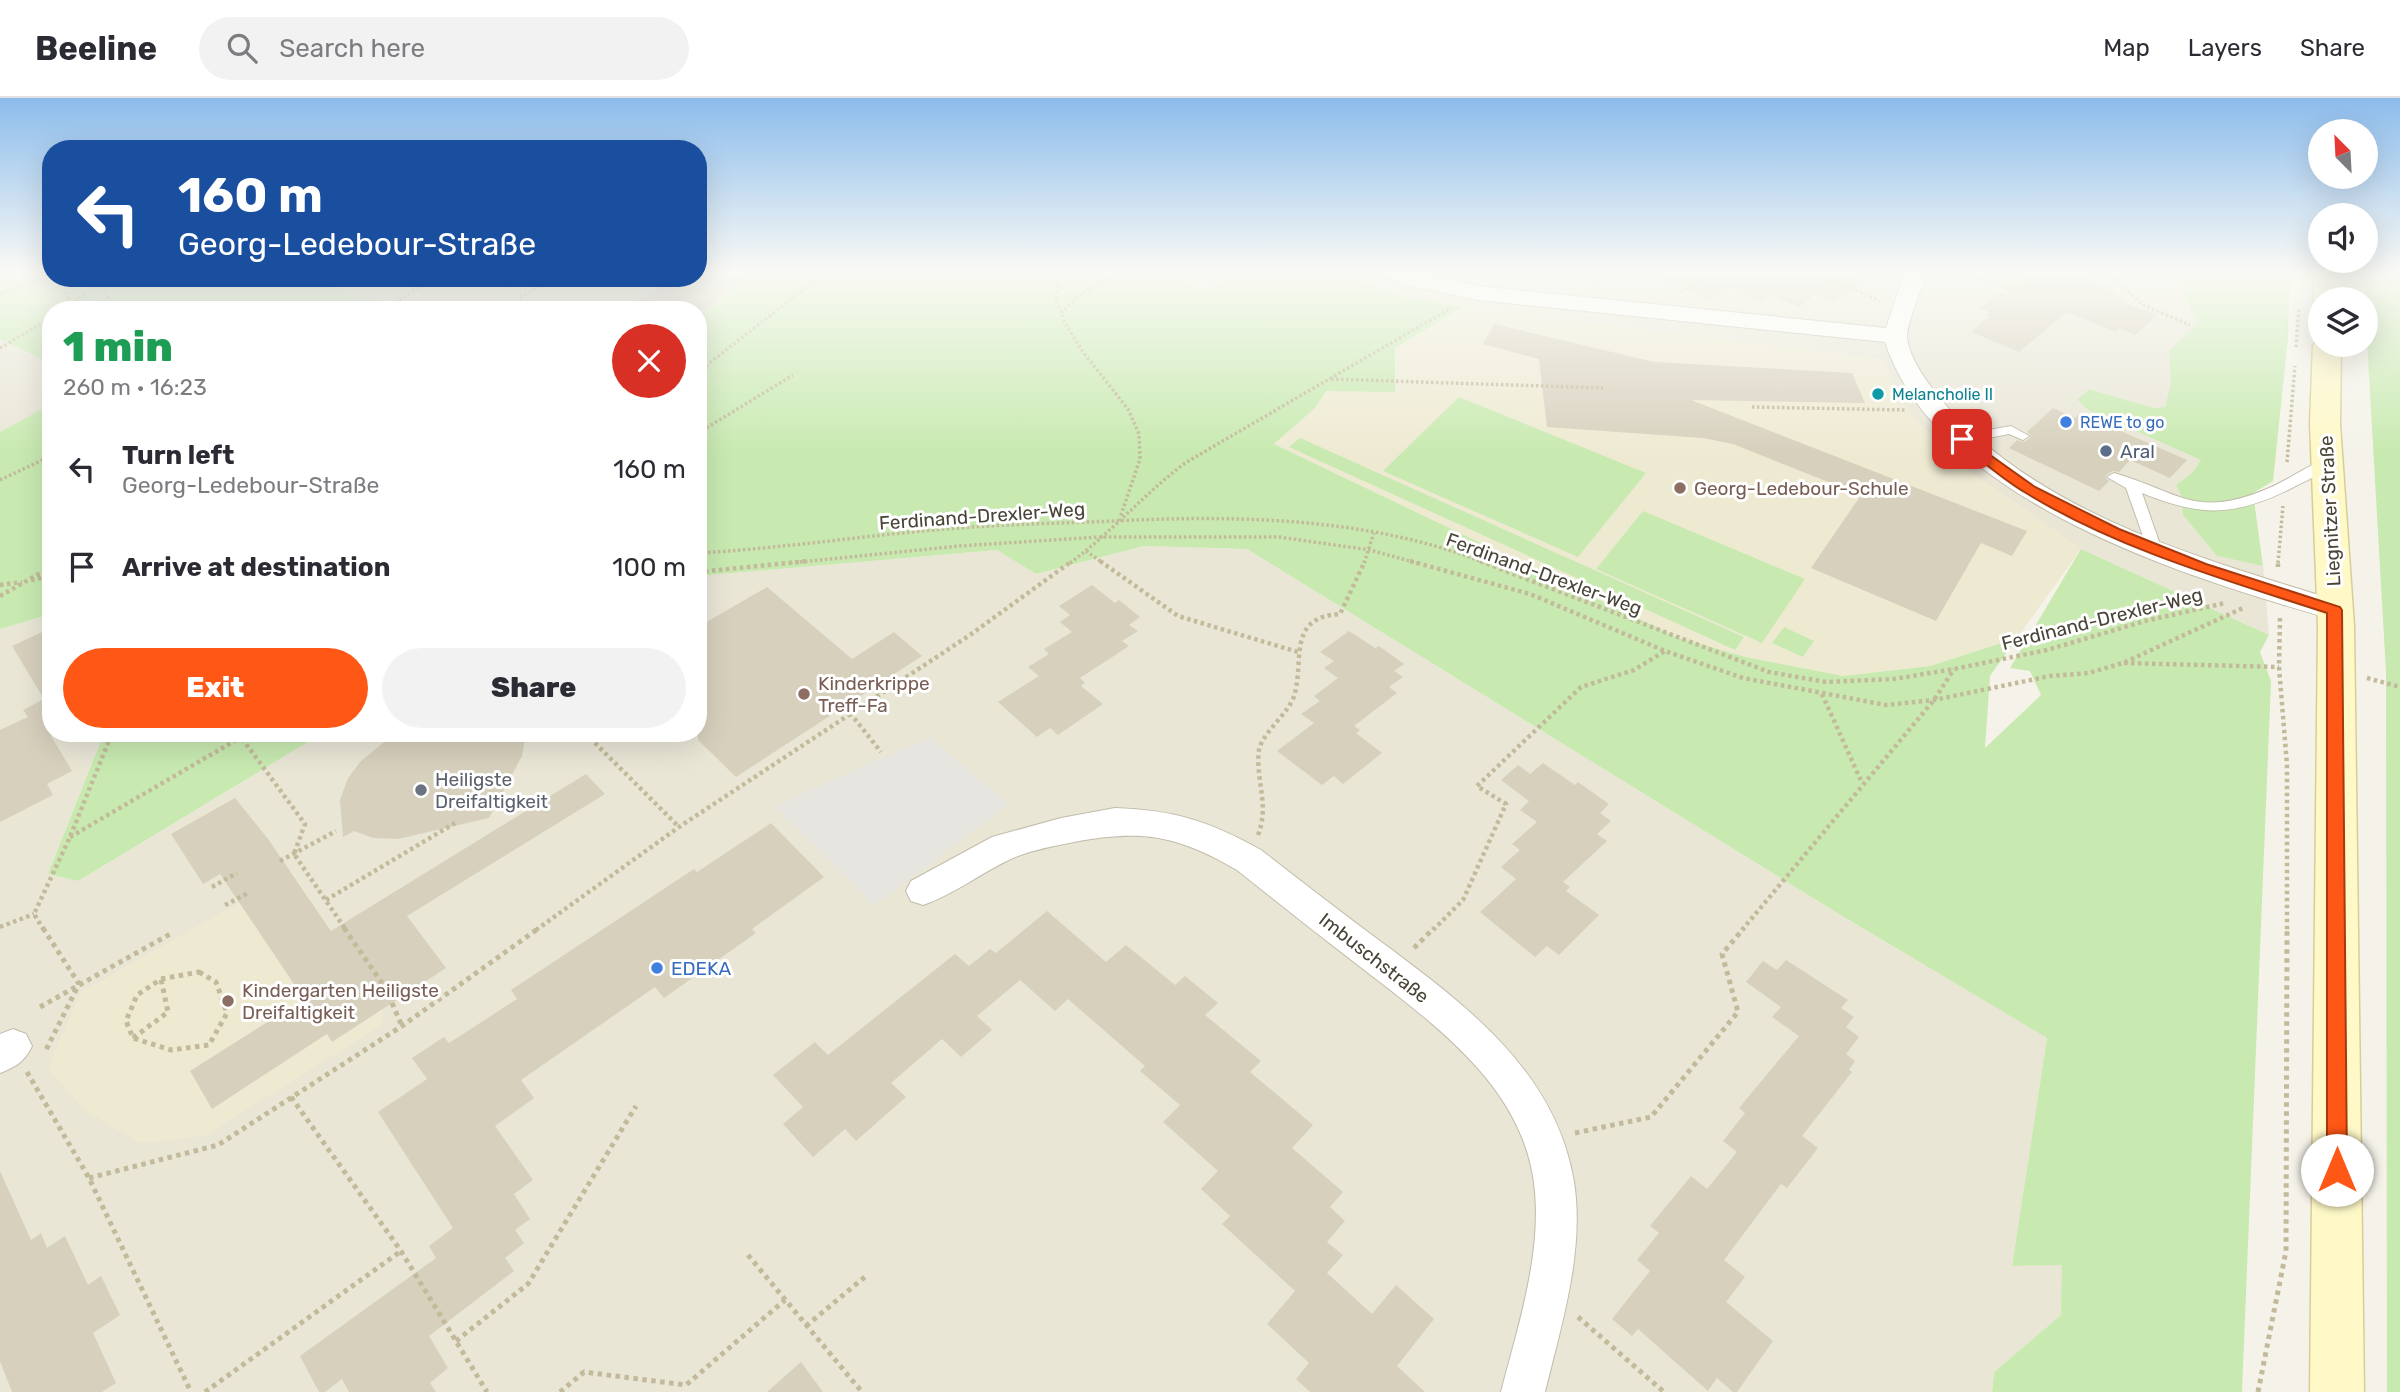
<!DOCTYPE html>
<meta charset="utf-8">
<style>
:root{--surface:#fff;--page:#f2f2f3;--text:#2b2b33;--muted:#7c7c81;--line:#e1e1e2;--accent:#ff5715}
body{margin:0;font-family:Rubik,sans-serif;background:var(--page);color:var(--text);height:100vh;display:flex;flex-direction:column;font-size:26px;white-space:nowrap}
*{box-sizing:border-box;margin:0}
p{font-size:23px;color:var(--muted)}
.icon{flex:none;width:38px;height:38px;fill:none;stroke:currentColor;stroke-width:2;stroke-linecap:round;stroke-linejoin:round}
.map{position:relative;flex:1;overflow:hidden}
.details{position:absolute;left:42px;top:203px;width:665px;height:441px;display:flex;flex-direction:column;background:var(--surface);border-radius:28px;box-shadow:0 7px 28px #0002}
.details>*{flex:none}
.top-card{position:absolute;left:42px;top:42px;width:665px;height:147px;border-radius:28px;box-shadow:0 7px 28px #0002;background:#1a4fa0;color:#fff;overflow:hidden}
.needle{width:46px;rotate:336deg}
.fabs{position:absolute;left:2308px;top:21px;display:grid;gap:14px}
.fabs a{display:grid;place-items:center;width:70px;height:70px;border-radius:50%;background:var(--surface);box-shadow:0 7px 28px #0002;font-size:35px}
.pin{position:absolute;display:grid;place-items:center;width:60px;height:60px;color:#fff;margin:-30px;border-radius:14px;box-shadow:0 4px 10px #0006}
.me{position:absolute;width:77px;margin:-38px;rotate:0deg;stroke-linejoin:round;filter:drop-shadow(0 0 5px #0008)}
.turn{display:flex;align-items:center;gap:24px;height:147px;padding:0 21px;font-size:32px}
.turn .icon{width:91px;height:91px;stroke-width:2.5}
.turn b{display:block;font-size:49px;line-height:60px}
.round{display:grid;place-items:center;flex:none;width:74px;height:74px;border-radius:37px;background:var(--page)}
.summary{display:flex;align-items:center;justify-content:space-between;height:119px;padding:0 21px}
h1{font-size:42px;font-weight:800;line-height:52px;color:#1e9e55}
.cta{display:flex;gap:14px;margin-top:auto;padding:14px 21px}
.cta a{flex:1;height:80px;border-radius:42px;background:var(--accent);color:#fff;font-size:28px;font-weight:800;line-height:80px;text-align:center}
.cta a+a{background:var(--page);color:var(--text)}
ul{padding:0;list-style:none}
li{display:flex;align-items:center;gap:21px;height:98px;padding:0 21px}
li div{flex:1}
li b{display:block;font-size:26px}
li em{font-style:normal}
header{display:flex;align-items:center;gap:42px;box-sizing:border-box;height:98px;padding:0 35px;background:var(--surface);border-bottom:2px solid var(--line)}
header strong{font-size:33px}
nav{display:flex;gap:38px;margin-inline-start:auto;font-size:24px}
.search{width:490px;height:63px;background:var(--page);display:flex;align-items:center;gap:18px;box-sizing:border-box;padding:0 24px;border-radius:38px;color:var(--muted);font-size:26px}
.map>svg:first-child{display:block}
</style>
<header>
<strong>Beeline</strong>
<div class="search"><svg class="icon" aria-label="search" viewBox="0 0 24 24"><circle cx="10" cy="10" r="6"/><path d="M15 15l6 6"/></svg>Search here</div>
<nav><a>Map</a><a>Layers</a><a>Share</a></nav>
</header>
<div class="map">
<svg width="2400" height="1294" viewBox="0 0 2400 1294">
<rect width="100%" height="100%" fill="#f5f3e9"/>
<g fill="#e9e6d6">
<path d="M698,173H760L698,218V212H444L370,200L304,180H698Z"/>
<path d="M1168,173H1246L1200,194Z"/>
<path d="M1339,173H2193L2184,198L2198,225L2169,253L2171,285L2165,309L2154,310L2089,291L2077,303L2088,312L2201,362L2193,374L2176,387L2181,397L2183,417L2217,458L2263,468L2269,537L2081,451L1964,370L1915,321L1894,293L1885,262L1463,209L1396,197Z"/>
<path d="M0,241L51,266V306L0,334Z"/>
<path d="M1144,448L1247,451L1839,816L2047,940L2012,1168L2063,1166L2061,1217L1994,1274L1992,1294H0V531L51,516V635H104L48,776L78,783L323,635H698V478L997,452L1036,476Z"/>
</g>
<g fill="#eeead2">
<path d="M1463,209L1885,262L1894,293L1915,321L1964,370L2081,451L2017,540L1930,568L1843,578L1746,559L1679,540L1274,346L1315,310L1326,293H1394L1395,250Z"/>
<path d="M293,775L383,912V926L204,1038L141,1045L86,1013L48,970L81,894Z"/>
</g>
<g fill="#c8eab0">
<path d="M0,173H51V180H304L370,200L444,212H51V266L0,241Z"/>
<path d="M760,173H1168L1200,194L1246,173H1339L1396,197L1463,209L1395,250V294L1326,293L1315,310L1274,346L1679,540L1746,559L1843,578L1930,568L2017,540L1990,578L1985,650L2041,597L2030,573L2010,570L2081,451L2269,537L2260,554L2271,583L2242,1294H1992L1994,1274L2061,1217L2062,1167L2012,1168L2047,940L1839,816L1247,451L1144,448L1036,476L997,452L698,478V218Z"/>
<path d="M2193,173H2290L2288,240L2273,383L2253,395L2263,468L2217,458L2183,417L2181,397L2176,387L2193,374L2201,362L2088,312L2077,302L2089,291L2154,310L2165,309L2171,285L2169,253L2198,225L2184,198Z"/>
<path d="M2363,173H2400V1294H2387L2386,574Z"/>
<path d="M1459,299L1646,375L1578,459L1383,373Z"/>
<path d="M51,306V516L0,531V334Z"/>
<path d="M1300,340L1744,539L1735,552L1289,349Z"/>
<path d="M1643,413L1805,481L1762,545L1596,471Z"/>
<path d="M1784,529L1814,543L1803,559L1772,545Z"/>
<path d="M104,635H323L78,783L48,776Z"/>
</g>
<path fill="#e6e5e0" d="M930,639L1008,706L874,807L774,708Z"/>
<g fill="#d7d0bd">
<path d="M698,173H757L704,212H625L672,180H698Z"/>
<path d="M1648,173H1844L1865,183L1832,205L1815,197L1799,209L1772,197L1761,205L1728,190L1710,202Z"/>
<path d="M2037,173H2073L2110,188L2106,191L2116,195L2113,197L2123,201L2121,203L2157,217L2135,237L2119,230L2115,234L2067,214L2019,254L1971,234L1990,218L1986,217L1989,214L1980,210L2000,195L2007,198Z"/>
<path d="M1494,226L1654,264L1852,275L1865,305L1691,302L2027,433L2012,458L1981,445L1936,523L1811,470L1861,397L1733,346L1703,340L1547,329L1539,261L1483,246Z"/>
<path d="M2053,310L2075,320L2080,315L2187,362L2170,380L2130,362L2119,374L2113,373L2106,377L2105,380L2109,383L2099,393L2009,350L2017,342L2024,344L2030,340L2031,337L2027,334Z"/>
<path d="M1092,487L1115,505L1119,502L1140,519L1129,527L1138,533L1122,543L1129,548L1080,580L1085,585L1081,588L1103,606L1058,637L1050,630L1037,639L998,604L1039,578L1028,569L1049,556L1044,551L1072,534L1060,524L1070,517L1059,508Z"/>
<path d="M767,489L852,561L894,534L922,558L736,679L698,642V529Z"/>
<path d="M51,530V638L72,673L47,686L53,697L0,724V632L28,619L23,612L44,601L12,548Z"/>
<path d="M1349,533L1375,550L1379,548L1404,566L1394,573L1403,579L1389,589L1397,595L1354,628L1360,632L1356,635L1382,655L1343,686L1334,678L1322,687L1277,653L1314,625L1301,616L1320,603L1314,598L1338,580L1324,570L1334,563L1320,554Z"/>
<path d="M395,635H526L522,658L489,720L398,741L373,740L354,733L343,739L340,702L348,680L361,663Z"/>
<path d="M1543,665L1575,687L1578,684L1609,706L1600,715L1611,723L1597,736L1607,743L1563,784L1570,789L1566,793L1599,817L1559,857L1547,848L1535,859L1480,814L1516,781L1501,769L1520,752L1512,746L1537,724L1520,712L1529,703L1501,682L1518,667L1530,676Z"/>
<path d="M586,676L605,696L407,818L446,870L332,944L327,936L212,1011L190,973L304,901L220,776L203,786L171,736L235,700L268,741L331,833Z"/>
<path d="M771,725L824,779L752,831L756,835L664,900L655,889L521,982L534,1000L495,1028L533,1082L514,1096L530,1121L515,1132L524,1145L505,1160L514,1173L429,1238L448,1270L430,1285L436,1294H349L342,1281L325,1294H319L300,1258L436,1160L429,1148L453,1130L378,1014L427,981L412,960L444,939L449,945L517,901L511,892L694,771L697,774Z"/>
<path d="M1047,813L1106,864L1126,847L1175,887L1185,878L1218,905L1205,917L1261,963L1250,974L1313,1027L1292,1050L1343,1094L1330,1109L1345,1123L1327,1144L1343,1157L1327,1175L1372,1216L1396,1187L1434,1221L1397,1268L1425,1294H1310L1296,1281L1309,1265L1267,1226L1295,1193L1222,1126L1230,1118L1201,1091L1218,1073L1163,1024L1180,1007L1140,973L1145,968L1068,901L1055,913L1020,882L977,918L992,932L961,959L942,941L891,985L906,999L856,1043L845,1031L813,1059L783,1026L803,1009L773,977L815,944L828,957L955,856L969,868L990,851L996,855Z"/>
<path d="M1786,862L1848,902L1841,910L1854,919L1846,929L1859,939L1846,956L1855,963L1849,972L1852,974L1802,1038L1818,1050L1787,1090L1781,1086L1724,1162L1745,1179L1726,1204L1773,1243L1737,1294H1733L1717,1280L1708,1293L1638,1231L1632,1238L1612,1221L1650,1173L1637,1162L1659,1135L1650,1128L1691,1078L1707,1091L1737,1054L1723,1043L1745,1015L1739,1010L1799,938L1772,919L1781,909L1746,884L1763,863L1777,872Z"/>
<path d="M0,1073L31,1142L41,1135L47,1150L65,1138L88,1187L101,1178L120,1217L93,1235L116,1285L102,1294H12L0,1263Z"/>
<path d="M801,1264L823,1294H767Z"/>
</g>
<g fill="none" stroke-linecap="round" stroke-linejoin="round">
<g stroke="#c1bcab" stroke-width="2">
<g id="service">
<path d="M2011,328L2029,338L2023,342L2009,336L1962,345L1956,341L1962,337Z"/>
<path d="M2327,361L2333,365C2323,376 2305,383 2292,390C2234,419 2201,419 2142,395L2162,452L2155,457L2148,452L2126,390L2107,379L2114,375C2180,394 2195,422 2269,390C2289,382 2307,367 2327,361Z"/>
</g>
</g>
<g stroke="#c1bcab" stroke-width="2">
<g id="minor">
<path d="M1381,173H1413L1478,188L1886,230L1905,173H1927C1923,187 1906,228 1907,239C1909,259 1924,280 1936,295C2029,415 2206,462 2345,505L2349,512L2345,519L2335,522C2189,480 1937,404 1885,244L1478,202L1408,187L1384,178Z"/>
<path d="M1115,710C1174,712 1209,723 1261,752C1302,784 1342,815 1384,846C1467,908 1556,974 1574,1084C1585,1153 1561,1228 1545,1294H1501C1518,1228 1543,1154 1534,1085C1521,984 1428,922 1354,864C1315,834 1276,803 1237,772C1177,737 1142,731 1074,744C1054,748 1031,752 1013,760C982,774 955,796 923,807L911,803L906,793L911,783L992,739L1061,720Z"/>
<path d="M13,931L26,936L32,948C25,963 16,969 0,975V936Z"/>
</g>
</g>
<g stroke="#d6ce97" stroke-width="3">
<g id="secondary">
<path d="M2315,173H2341V201H2320V208L2317,207L2313,201Z"/>
<path d="M2320,240V247H2341L2340,326L2354,528L2364,1294H2310L2318,528L2310,326L2313,247Z"/>
</g>
</g>
<g stroke="#c3ba9b" stroke-width="3.5" stroke-dasharray="2.5 2.5" stroke-linecap="butt">
<path d="M1059,173L1056,201L1065,225L1083,254L1128,311L1139,336L1140,361L1120,420"/>
<path d="M1810,173L1880,203"/>
<path d="M1963,173L2012,192L2035,173"/>
<path d="M2106,173L2143,207L2190,227"/>
<path d="M60,180L73,212"/>
<path d="M99,180L115,212"/>
<path d="M1593,184L1612,173"/>
<path d="M1680,194L1716,173"/>
<path d="M0,196L51,178"/>
<path d="M520,200L552,180"/>
<path d="M63,212L105,180"/>
<path d="M382,212L435,180"/>
<path d="M1061,215L1080,197L1124,173"/>
<path d="M2296,249L2299,209"/>
<path d="M0,250L51,220"/>
<path d="M698,274L827,173"/>
<path d="M1331,281L1603,290"/>
<path d="M1752,309L1906,312"/>
<path d="M698,335L793,277"/>
<path d="M2287,364L2295,268"/>
<path d="M0,382L51,358"/>
<path d="M1086,453L1103,465"/>
<path d="M698,455C790,450 880,435 972,429C1019,426 1067,425 1114,423C1236,417 1370,419 1485,465"/>
<path d="M790,465L959,448L1099,439H1279L1370,452L1417,465"/>
<path d="M1070,465C1111,435 1144,396 1185,365L1451,210"/>
<path d="M1364,465L1374,435"/>
<path d="M2278,465L2283,408"/>
</g>
<g stroke="#c3ba9b" stroke-width="4.5" stroke-dasharray="3.5 3.5" stroke-linecap="butt">
<path d="M1100,463L1178,518L1298,554"/>
<path d="M1410,463L1530,496L1665,553L1743,580L1886,607L1934,602L2050,578L2089,575L2123,565L2243,510"/>
<path d="M1480,463L1769,574L1826,584L1894,581L1954,571L2047,552L2145,523L2225,505"/>
<path d="M2278,469V463"/>
<path d="M698,474L808,463"/>
<path d="M31,482L51,478"/>
<path d="M0,487L22,484"/>
<path d="M0,498L51,469"/>
<path d="M2280,520L2279,569L2287,667V832"/>
<path d="M2124,565L2279,569"/>
<path d="M2367,580L2400,589"/>
<path d="M1822,596L1862,685"/>
<path d="M850,615L881,654"/>
<path d="M238,635L305,726L294,756L346,832"/>
<path d="M585,635L679,729"/>
<path d="M1258,737C1270,707 1255,681 1259,652C1262,635 1289,615 1294,598C1305,563 1286,519 1340,516L1365,463"/>
<path d="M70,739L248,635"/>
<path d="M280,763L336,733"/>
<path d="M212,789L237,775"/>
<path d="M326,802L455,725"/>
<path d="M225,807L250,794"/>
<path d="M0,829L34,816"/>
<path d="M44,832L34,816L70,739L112,635"/>
<path d="M536,832L679,729L970,537L1072,463"/>
<path d="M1433,832L1463,802L1506,706L1477,688L1581,589L1634,572L1665,553"/>
<path d="M1742,832L1934,602L1954,571"/>
</g>
<g stroke="#c3ba9b" stroke-width="5" stroke-dasharray="4.5 4.5" stroke-linecap="butt">
<path d="M43,830L79,886L46,952"/>
<path d="M344,830L384,888"/>
<path d="M1414,850L1434,830"/>
<path d="M199,874L216,884L227,915L209,947L171,952L133,940L126,923L137,897L161,881Z"/>
<path d="M392,905L402,928"/>
<path d="M40,909L172,835"/>
<path d="M133,940L168,914L161,881"/>
<path d="M27,974L89,1080L191,1294"/>
<path d="M291,999L401,1153L487,1294"/>
<path d="M1575,1035L1651,1019L1738,914L1722,856L1744,830"/>
<path d="M89,1080L218,1047L402,928L539,830"/>
<path d="M748,1157L862,1294"/>
<path d="M1578,1219L1664,1294"/>
<path d="M806,1228L866,1178"/>
<path d="M456,1243L528,1186L636,1008"/>
<path d="M205,1294L401,1153"/>
<path d="M560,1294L584,1274L686,1287L785,1202"/>
<path d="M2258,1294L2286,1153L2287,830"/>
</g>
<use href="#service" fill="#fff" fill-rule="evenodd"/>
<use href="#minor" fill="#fff" fill-rule="evenodd"/>
<use href="#secondary" fill="#fff9c8" fill-rule="evenodd"/>
</g>
<linearGradient id="sky" x2="0" y2="1"><stop stop-color="#8cbcec"/><stop offset="0.49" stop-color="#fafaf5"/><stop offset="1" stop-color="#fafaf5" stop-opacity="0"/></linearGradient>
<rect width="2400" height="355" fill="url(#sky)"/>
<path fill="#ff5715" stroke="#a6390e" stroke-width="2" d="M1962,337L2035,389L2119,431L2206,466L2340,509L2342,512L2347,1072L2344,1079L2337,1082L2330,1079L2327,1072V515C2226,482 2117,451 2026,395C2002,381 1980,361 1958,344L1956,341Z"/>
<circle fill="#0f9aa8" stroke="#fff" stroke-width="2.5" cx="1878" cy="296" r="7"/>
<g fill="#3f7fe0" stroke="#fff" stroke-width="2.5">
<circle cx="2066" cy="324" r="7"/>
<circle cx="657" cy="870" r="7"/>
</g>
<circle fill="#5c6f8a" stroke="#fff" stroke-width="2.5" cx="2106" cy="353" r="7"/>
<g fill="#8d6e63" stroke="#fff" stroke-width="2.5">
<circle cx="1680" cy="390" r="7"/>
<circle cx="804" cy="596" r="7"/>
<circle cx="228" cy="903" r="7"/>
</g>
<circle fill="#6b7280" stroke="#fff" stroke-width="2.5" cx="421" cy="692" r="7"/>
<g text-anchor="middle" dominant-baseline="central" stroke-width="6" stroke-linejoin="round" paint-order="stroke">
<g font-size="16" fill="#0d838f" stroke="#fff" text-anchor="start">
<text x="1892" y="296">Melancholie II</text>
</g>
<g font-size="16" fill="#366cbe" stroke="#fff" text-anchor="start">
<text x="2080" y="324">REWE to go</text>
</g>
<g font-size="19" fill="#4e5e75" stroke="#fff" text-anchor="start">
<text x="2120" y="353">Aral</text>
</g>
<g font-size="19" fill="#785e54" stroke="#fff" text-anchor="start">
<text x="1694" y="390">Georg-Ledebour-Schule</text>
<text x="818" y="585">Kinderkrippe<tspan x="818" dy="22">Treff-Fa</tspan></text>
<text x="242" y="892">Kindergarten Heiligste<tspan x="242" dy="22">Dreifaltigkeit</tspan></text>
</g>
<g font-size="19" fill="#494437" stroke="#fff">
<text transform="translate(2330 413) rotate(-93)">Liegnitzer Straße</text>
<text transform="translate(982 418) rotate(-4)">Ferdinand-Drexler-Weg</text>
<text transform="translate(1544 476) rotate(20)">Ferdinand-Drexler-Weg</text>
<text transform="translate(2102 521) rotate(-14)">Ferdinand-Drexler-Weg</text>
<text transform="translate(1374 860) rotate(38)">Imbuschstraße</text>
</g>
<g font-size="19" fill="#5b616d" stroke="#fff" text-anchor="start">
<text x="435" y="681">Heiligste<tspan x="435" dy="22">Dreifaltigkeit</tspan></text>
</g>
<g font-size="19" fill="#366cbe" stroke="#fff" text-anchor="start">
<text x="671" y="870">EDEKA</text>
</g>
</g>
</svg>
<div class="fabs">
<a><svg class="needle" viewBox="-14 -14 28 28"><path d="M0-13l5 13h-10z" fill="#e53935"/><path d="M0 13l5-13h-10z" fill="#7c7c81"/></svg></a>
<a><svg class="icon" aria-label="sound" viewBox="0 0 24 24"><path d="M4 9h4l5-4v14l-5-4H4zM17 9q2 3 0 6"/></svg></a>
<a><svg class="icon" aria-label="layers" viewBox="0 0 24 24"><path d="M12 4l9 5-9 5-9-5zM3 14l9 5 9-5"/></svg></a>
</div>
<div class="pin" style="left:1962px;top:341px;background:#d93025"><svg class="icon" aria-label="arrive" viewBox="0 0 24 24"><path d="M6 21V4h12l-3 4 3 4H6"/></svg></div>
<svg class="me" style="left:2337px;top:1072px" viewBox="-20 -20 40 40"><circle r="19" fill="#fff"/><path d="M0-13L10 11 0 6-10 11z" fill="#ff5715"/></svg>
<div class="top-card">
<div class="turn"><svg class="icon" aria-label="left" viewBox="0 0 24 24"><path d="M17 20v-9H6M10 6l-5 5 5 5"/></svg><div><b>160 m</b>Georg-Ledebour-Straße</div></div>
</div>
<section class="details">
<div class="summary"><div><h1>1 min</h1><p>260 m · 16:23</p></div><a class="round" style="background:#d93025;color:#fff"><svg class="icon" aria-label="close" viewBox="0 0 24 24"><path d="M6 6l12 12M18 6L6 18"/></svg></a></div>
<ul>
<li><svg class="icon" aria-label="left" viewBox="0 0 24 24"><path d="M17 20v-9H6M10 6l-5 5 5 5"/></svg><div><b>Turn left</b><p>Georg-Ledebour-Straße</p></div><em>160 m</em></li>
<li><svg class="icon" aria-label="arrive" viewBox="0 0 24 24"><path d="M6 21V4h12l-3 4 3 4H6"/></svg><div><b>Arrive at destination</b></div><em>100 m</em></li>
</ul>
<div class="cta"><a>Exit</a><a>Share</a></div>
</section>
</div>
